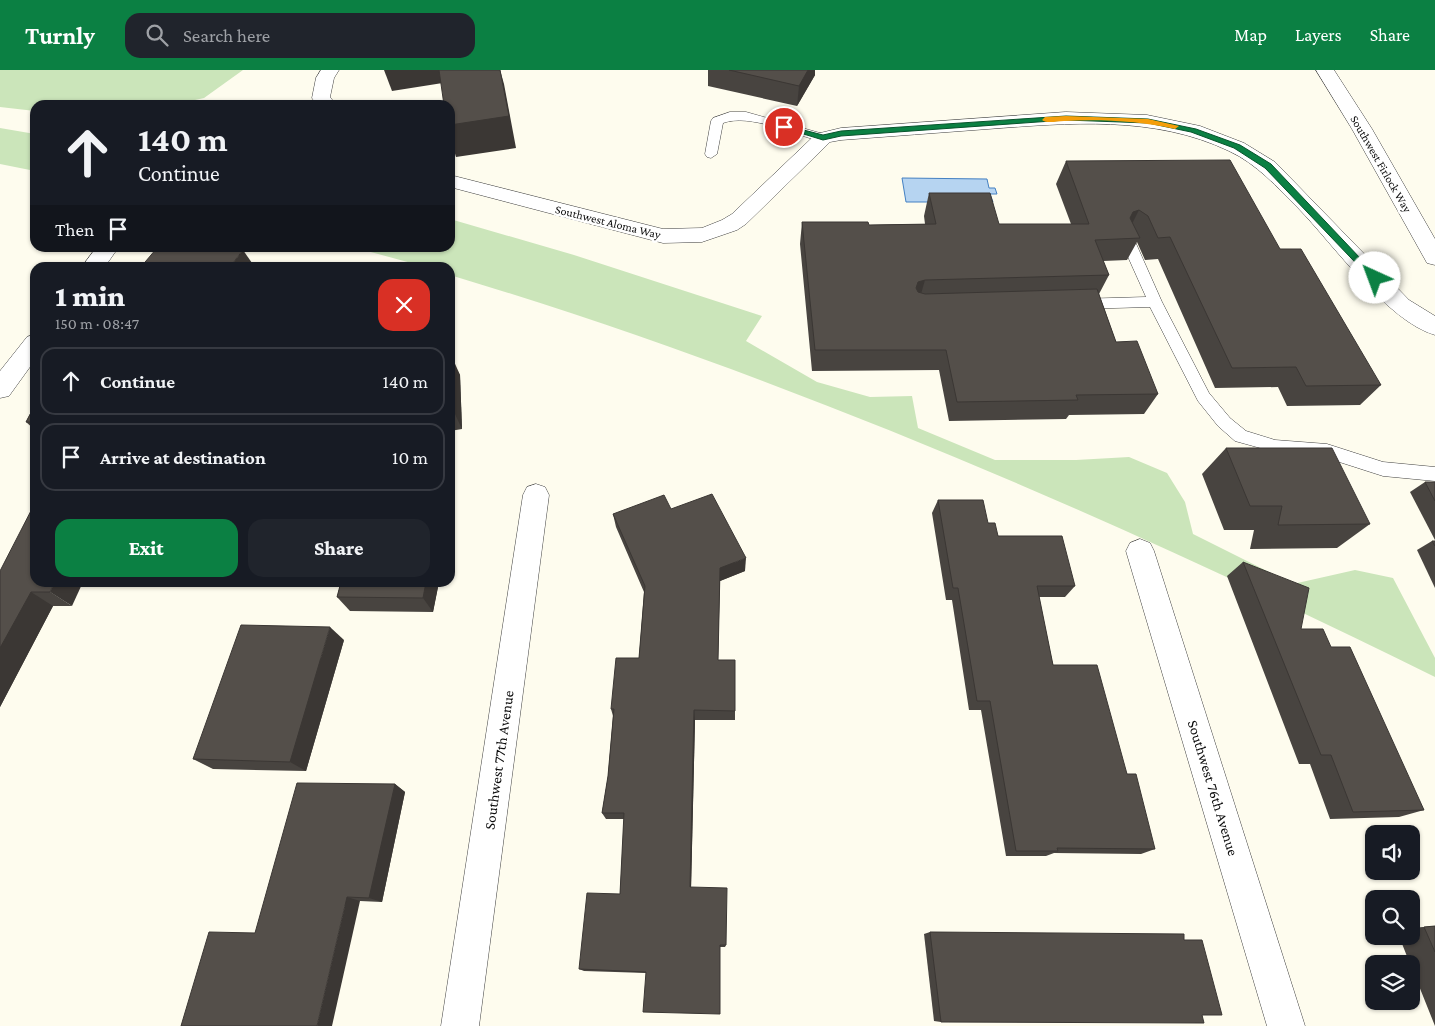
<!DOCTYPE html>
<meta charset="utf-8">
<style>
:root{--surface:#171b24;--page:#20242c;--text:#f1f3f6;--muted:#9ea1a6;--line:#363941;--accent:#0b8043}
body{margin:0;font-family:"Crimson Pro",serif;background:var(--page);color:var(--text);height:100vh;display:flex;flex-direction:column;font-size:19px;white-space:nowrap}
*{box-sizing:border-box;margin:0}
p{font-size:16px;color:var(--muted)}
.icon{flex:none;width:28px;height:28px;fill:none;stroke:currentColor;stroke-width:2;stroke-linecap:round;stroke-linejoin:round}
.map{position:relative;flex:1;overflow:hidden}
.details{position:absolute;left:30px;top:192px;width:425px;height:325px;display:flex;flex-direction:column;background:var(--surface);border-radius:15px;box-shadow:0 1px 4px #0004}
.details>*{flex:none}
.hud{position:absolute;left:30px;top:30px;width:425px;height:152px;border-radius:15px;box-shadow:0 1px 4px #0004;background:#171b24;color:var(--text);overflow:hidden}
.tools{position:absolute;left:1365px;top:755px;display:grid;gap:10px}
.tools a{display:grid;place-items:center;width:55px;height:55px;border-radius:10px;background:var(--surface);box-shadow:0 1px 4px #0004;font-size:25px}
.pin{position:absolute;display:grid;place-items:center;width:42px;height:42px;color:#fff;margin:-21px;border:2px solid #fff;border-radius:50%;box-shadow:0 1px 5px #0007}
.me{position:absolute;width:55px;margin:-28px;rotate:317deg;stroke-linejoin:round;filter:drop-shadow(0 0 4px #0008)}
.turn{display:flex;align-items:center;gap:18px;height:105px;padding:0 25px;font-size:22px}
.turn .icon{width:65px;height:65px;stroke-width:2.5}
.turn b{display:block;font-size:35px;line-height:42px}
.then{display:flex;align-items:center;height:48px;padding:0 25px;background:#0003;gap:10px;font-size:19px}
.round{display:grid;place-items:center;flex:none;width:52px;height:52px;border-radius:15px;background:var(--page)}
.headline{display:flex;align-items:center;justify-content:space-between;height:85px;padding:0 25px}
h1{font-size:30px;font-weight:800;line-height:38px}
.button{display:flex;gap:10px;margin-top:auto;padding:10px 25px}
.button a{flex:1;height:58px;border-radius:15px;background:var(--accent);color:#fff;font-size:20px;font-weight:800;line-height:58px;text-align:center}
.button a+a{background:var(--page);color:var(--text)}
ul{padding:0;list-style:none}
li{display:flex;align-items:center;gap:15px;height:68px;margin:0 10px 8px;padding:0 15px;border:2px solid var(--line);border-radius:15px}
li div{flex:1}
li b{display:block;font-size:19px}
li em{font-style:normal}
header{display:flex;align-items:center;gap:30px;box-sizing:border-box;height:70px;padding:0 25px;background:var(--accent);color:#fff}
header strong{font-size:24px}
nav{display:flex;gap:28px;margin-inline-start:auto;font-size:18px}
.search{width:350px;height:45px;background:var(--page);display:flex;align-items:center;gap:12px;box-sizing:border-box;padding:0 18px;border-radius:15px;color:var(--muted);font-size:19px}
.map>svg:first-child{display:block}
</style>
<header>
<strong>Turnly</strong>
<div class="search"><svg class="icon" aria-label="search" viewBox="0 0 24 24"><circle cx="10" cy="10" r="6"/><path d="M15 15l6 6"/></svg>Search here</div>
<nav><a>Map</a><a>Layers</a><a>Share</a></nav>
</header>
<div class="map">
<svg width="1435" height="956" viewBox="0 0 1435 956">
<rect width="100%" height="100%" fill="#fefcee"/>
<g fill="#cbe5ba">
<path d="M0,0H243L204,28L173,35H35V41L0,37Z"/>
<path d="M0,58L35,64V101L0,94Z"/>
<path d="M450,149L574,185L762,246L746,271L817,312L870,327L912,326L918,358L995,390H1076L1129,387L1167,403L1185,432L1193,464L1293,514L1355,500L1393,508L1435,588V607C1117,450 790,307 450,205V198L426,197L356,178H450Z"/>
</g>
<path fill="#b6d4f1" stroke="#4480c2" d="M902,108L987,109L989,118H995L997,124H990L993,132H906Z"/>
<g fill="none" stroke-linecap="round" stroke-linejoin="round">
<g stroke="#404040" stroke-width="1">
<g id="lane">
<path d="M730,42H746L827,65L829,68L823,72C795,65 750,43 723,53L717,84L711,88L707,87L705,84L711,51L713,48Z"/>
<path d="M1127,164L1132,166L1134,169L1162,232L1209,323L1230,348L1246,361L1275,370L1327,374L1383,392L1435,397V411L1383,406L1327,388L1275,382L1235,371L1218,356L1198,331L1150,237L1078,239L1073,238L1071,234L1073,230L1078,229L1146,227L1120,169L1122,166Z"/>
</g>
</g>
<g stroke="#404040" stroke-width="1">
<g id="street">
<path d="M321,0H339L334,8L330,27L336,35H317L312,28L316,8Z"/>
<path d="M1316,0H1334L1372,59L1435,169V195L1427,193L1352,59Z"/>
<path d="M1066,42L1147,45L1200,56L1244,73L1275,92L1409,230L1435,246V265C1387,251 1334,175 1298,138C1277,117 1257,94 1229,81C1154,45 1069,53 988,59C939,63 890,66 841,70L830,72L746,154L737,160L702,172L663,173L450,117V105L663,159L702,158L722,150L732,144L816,64L841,58Z"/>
<path d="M96,178H118L104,198H81Z"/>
<path d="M35,264V290L9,326L0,328V301L27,267Z"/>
<path d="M536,414L545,417L549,425L479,956H441L523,425L527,417Z"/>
<path d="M1140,469L1150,473L1154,481L1305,956H1267L1126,481L1130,473Z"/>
</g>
</g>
<use href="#lane" fill="#fff" fill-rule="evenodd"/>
<use href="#street" fill="#fff" fill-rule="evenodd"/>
</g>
<g fill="#484440">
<path d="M708,0H815V5L797,36L708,16Z"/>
<path d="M1066,91L1280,179L1381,315L1360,335L1287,336L1278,317L1215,318L1158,189L1145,190L1137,172L1127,190L1103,191L1109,205L1099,224L1116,272L1158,324L1144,344L1069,345L1066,349L949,351L939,300L812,301L800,174L802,152L869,155L925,154L924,146L929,123L999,154H1071L1056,114Z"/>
<path d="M450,287L460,305L462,359L450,361Z"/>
<path d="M35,335V360L26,352Z"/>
<path d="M1226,378L1370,454L1337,478L1250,479L1254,460H1224L1202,404Z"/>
<path d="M1425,412H1435V470L1410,422Z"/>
<path d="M938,430L988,453L998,466L1075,516L1065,527H1039L1053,595L1127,704L1155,779L1141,784L1054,783L1046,786H1006L981,640H969L952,530H946L932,443Z"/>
<path d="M671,439L745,501L720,511L718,590L735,641V650H695L691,817L726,875L725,877H720L646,903L584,901L579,899L620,824L624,749H606L602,743L608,706L613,646L611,639L639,588L644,522L616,457L613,444Z"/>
<path d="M1432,471H1435V518L1417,480Z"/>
<path d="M1243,492L1301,559L1331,577L1424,740L1399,747L1330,749L1310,694H1299L1227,506Z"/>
<path d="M0,501L35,512L72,536H53L0,637Z"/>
<path d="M341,512H439L433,542L350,541L337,527Z"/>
<path d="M344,570L306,701L213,699L193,689Z"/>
<path d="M395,714L405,722L382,832L360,831L255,863Z"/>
<path d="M1435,856V956L1411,896V894H1410L1399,866H1411V858Z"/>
<path d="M930,862L1184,870L1202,945L941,952L934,951L924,864Z"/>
</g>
<g fill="#3b3734">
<path d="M384,0H446L449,12L392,21Z"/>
<path d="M500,0L504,14L516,78L456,87L450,67V55Z"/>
<path d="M808,0H815V5L797,36L799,16Z"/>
<path d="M1139,140L1128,162L1121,164L1118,170L1133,142Z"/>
<path d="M243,180L252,193L249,198H229Z"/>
<path d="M925,210L919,231L916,218L918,212Z"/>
<path d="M452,287L460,305L462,359L454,342Z"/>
<path d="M450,423L455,432L450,458Z"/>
<path d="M746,488L745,501L720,511V498Z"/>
<path d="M55,512H83L72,536L50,522Z"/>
<path d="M426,512H439L433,542L423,528Z"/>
<path d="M31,522L53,536L0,637V578Z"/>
<path d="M330,557L344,570L306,701L290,692Z"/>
<path d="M694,640L695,650L691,821L690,817Z"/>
<path d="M395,714L405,722L382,832L369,828Z"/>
<path d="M347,827L360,831L332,956H317Z"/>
</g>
<g fill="#544f4a" stroke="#3b3734">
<path d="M439,0H500L509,46L450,55V35H444Z"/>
<path d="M729,0H808L799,16Z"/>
<path d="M1230,90L1280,179H1301L1381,315L1306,316L1296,297L1232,298L1170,167L1158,168L1148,146L1139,140L1133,142L1130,148L1140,168L1095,170L1109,205L925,210L918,212L916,218L918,222L925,224L1097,219L1116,272L1137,271L1158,324L1076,325L1078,330L957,332L946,280H815L802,152H868L869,155L936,154L929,123H990L999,154H1089L1066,91Z"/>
<path d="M157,178H233L243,180L229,198H140Z"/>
<path d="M450,287H452L454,342H450Z"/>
<path d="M35,335V352H26Z"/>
<path d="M1226,378H1332L1370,454L1278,455L1282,436H1250Z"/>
<path d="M1425,412H1435V431Z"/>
<path d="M712,424L746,488L720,498L718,590H735V641L694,640L690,817L727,818L726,875H720V944L643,942L646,902L579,899L587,823L620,824L624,743H602L608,706L614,639H611L616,588H639L645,516L613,444L664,425L671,439Z"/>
<path d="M938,430H983L988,453H995L998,466H1062L1075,516H1037L1053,595H1097L1127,704H1136L1155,779L1057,778L1058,781H1016L990,631H977L958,518H953Z"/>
<path d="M35,433V512H55L50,522H31L0,578V501Z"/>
<path d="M1432,471H1435V476Z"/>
<path d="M1243,492L1309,518L1301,559H1323L1331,577H1350L1424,740L1353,742L1331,685H1321Z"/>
<path d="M341,512H426L423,528L337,527Z"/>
<path d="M241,555L330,557L290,692L193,689Z"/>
<path d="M297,713L395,714L369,828L347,827L317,956H181L209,862L255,863Z"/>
<path d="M1435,856V882L1424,857Z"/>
<path d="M930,862L1184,864V870H1202L1222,945H1202L1204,953L941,952Z"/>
</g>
<path fill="#0b8043" stroke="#07532c" d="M1066,46L1148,49L1196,59L1240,75L1271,94L1379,208L1378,210H1372L1265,98L1234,78L1191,62L1148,53L1066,50L841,66L823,70L781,57L784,55L823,65L841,61Z"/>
<path fill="#f59e0b" d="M1066,46L1148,49L1179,56L1175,59C1139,51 1101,49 1064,51C1057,51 1047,54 1042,50L1045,47Z"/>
<g text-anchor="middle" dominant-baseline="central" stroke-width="5" stroke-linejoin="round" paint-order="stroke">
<g font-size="12" fill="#0d0d0d" stroke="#fff">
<text transform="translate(1381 94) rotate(60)">Southwest Firlock Way</text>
<text transform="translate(608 152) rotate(14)">Southwest Aloma Way</text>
</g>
<g font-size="15" fill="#0d0d0d" stroke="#fff">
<text transform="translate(499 690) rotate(-82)">Southwest 77th Avenue</text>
<text transform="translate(1213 718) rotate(73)">Southwest 76th Avenue</text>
</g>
</g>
</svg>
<div class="tools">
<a><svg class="icon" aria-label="sound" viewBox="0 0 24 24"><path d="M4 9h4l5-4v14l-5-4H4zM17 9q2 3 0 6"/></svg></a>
<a><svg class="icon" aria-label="search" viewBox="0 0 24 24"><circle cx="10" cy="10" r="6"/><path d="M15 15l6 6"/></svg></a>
<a><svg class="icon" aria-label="layers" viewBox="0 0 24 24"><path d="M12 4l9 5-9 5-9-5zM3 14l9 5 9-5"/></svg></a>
</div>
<div class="pin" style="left:784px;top:57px;background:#d93025"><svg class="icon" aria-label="arrive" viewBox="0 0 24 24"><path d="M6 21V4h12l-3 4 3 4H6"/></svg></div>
<svg class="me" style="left:1375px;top:208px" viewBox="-20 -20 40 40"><circle r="19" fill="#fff"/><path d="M0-13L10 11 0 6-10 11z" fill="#0b8043"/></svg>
<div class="hud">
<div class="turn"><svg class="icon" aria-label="ahead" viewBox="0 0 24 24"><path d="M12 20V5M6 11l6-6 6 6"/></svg><div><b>140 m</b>Continue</div></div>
<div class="then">Then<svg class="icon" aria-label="arrive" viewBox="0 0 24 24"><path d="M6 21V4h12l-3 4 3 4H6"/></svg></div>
</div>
<section class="details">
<div class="headline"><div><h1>1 min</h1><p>150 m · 08:47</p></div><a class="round" style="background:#d93025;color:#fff"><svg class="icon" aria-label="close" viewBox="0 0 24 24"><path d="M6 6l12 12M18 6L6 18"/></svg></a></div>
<ul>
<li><svg class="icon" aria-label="ahead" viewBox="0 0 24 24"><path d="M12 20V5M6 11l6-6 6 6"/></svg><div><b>Continue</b></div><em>140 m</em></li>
<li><svg class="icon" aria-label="arrive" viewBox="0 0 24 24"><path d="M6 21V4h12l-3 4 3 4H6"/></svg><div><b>Arrive at destination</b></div><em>10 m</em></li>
</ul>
<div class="button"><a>Exit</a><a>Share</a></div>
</section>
</div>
